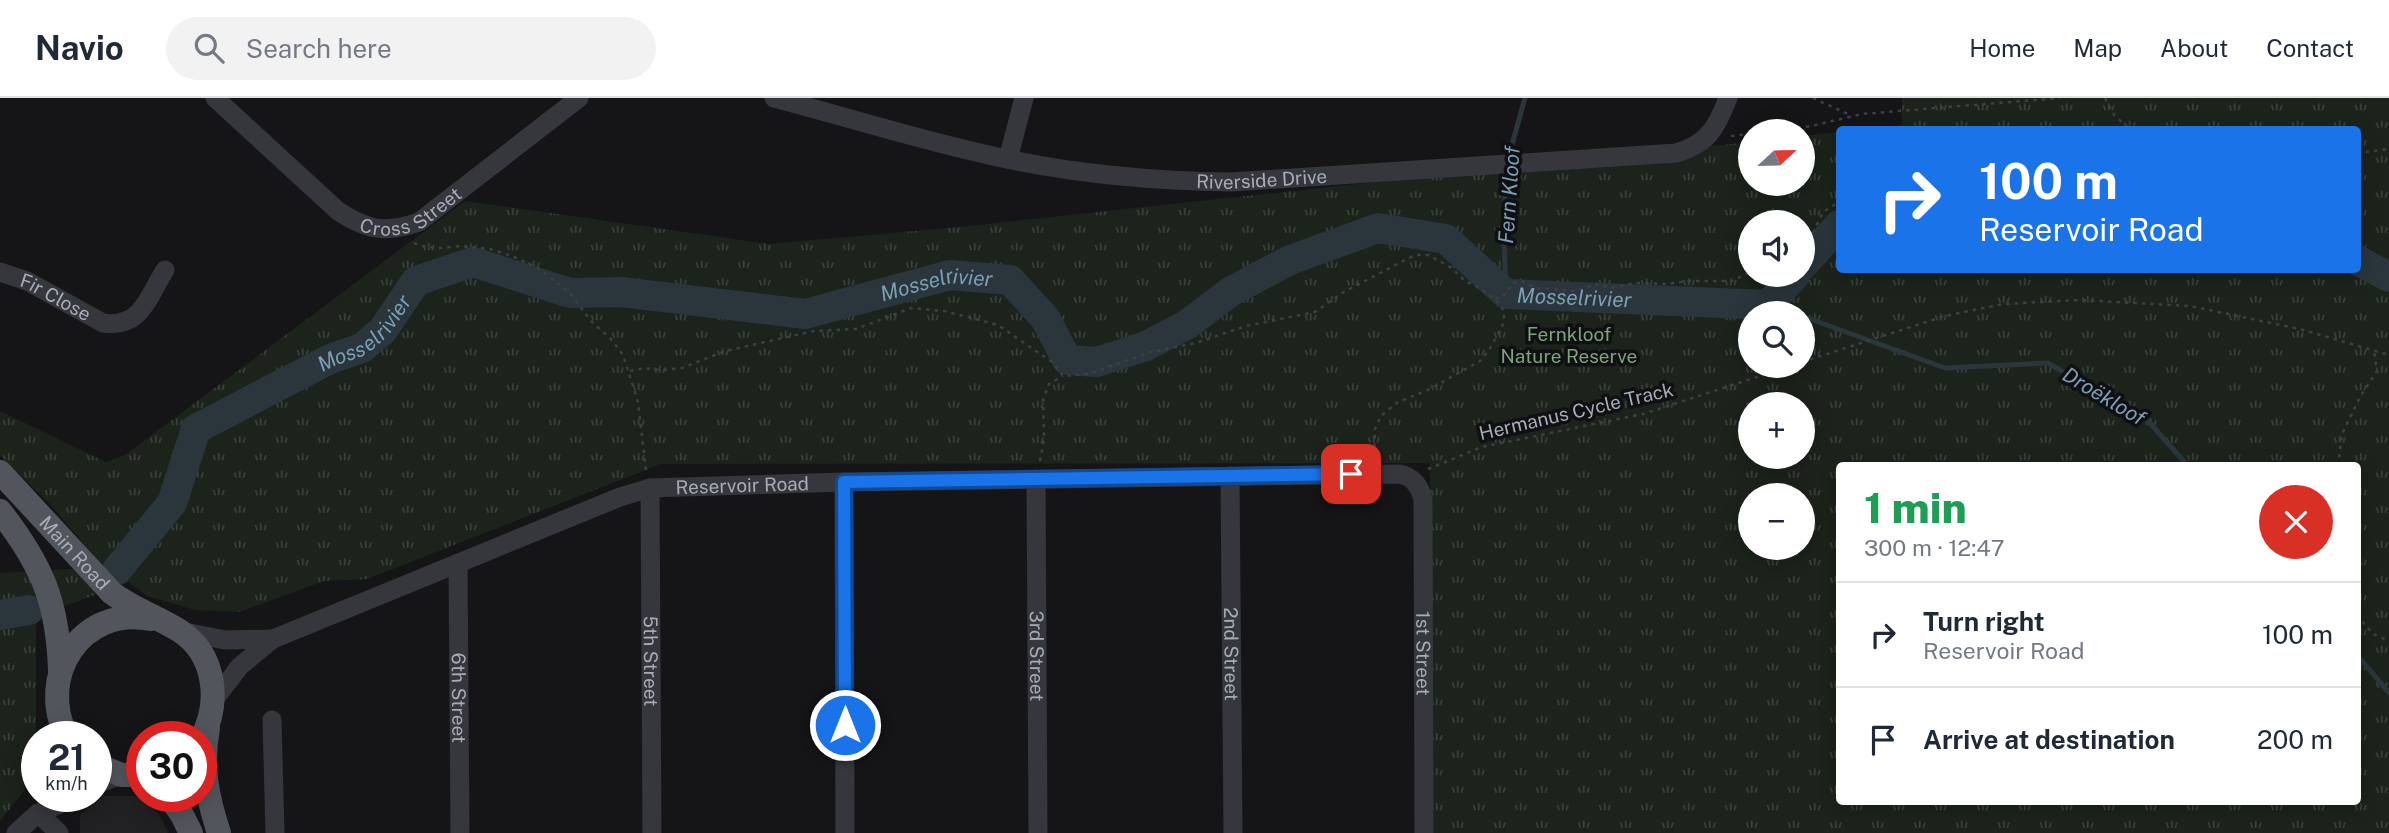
<!DOCTYPE html>
<meta charset="utf-8">
<style>
:root{--surface:#fff;--page:#f2f2f3;--text:#1f2937;--muted:#747a83;--line:#e0e1e3}
body{margin:0;font-family:"Public Sans",sans-serif;background:var(--page);color:var(--text);height:100vh;display:flex;flex-direction:column;font-size:26px;white-space:nowrap}
*{box-sizing:border-box;margin:0}
p{font-size:23px;color:var(--muted)}
.icon{flex:none;width:38px;height:38px;fill:none;stroke:currentColor;stroke-width:2;stroke-linecap:round;stroke-linejoin:round}
.map{position:relative;flex:1;overflow:hidden}
.sheet{position:absolute;left:1836px;top:364px;width:525px;height:343px;display:flex;flex-direction:column;background:var(--surface);border-radius:7px;box-shadow:0 4px 18px #0003}
.sheet>*{flex:none}
.guide{position:absolute;left:1836px;top:28px;width:525px;height:147px;border-radius:7px;box-shadow:0 4px 18px #0003;background:#1a73e8;color:#fff;overflow:hidden}
.needle{width:46px;rotate:68deg}
.tools{position:absolute;left:1738px;top:21px;display:grid;gap:14px}
.tools a{display:grid;place-items:center;width:77px;height:77px;border-radius:50%;background:var(--surface);box-shadow:0 4px 18px #0003;font-size:35px}
.speed{position:absolute;left:21px;top:623px;display:flex;gap:14px;font-size:35px;font-weight:700;text-align:center}
.speed>*{display:grid;place-content:center;width:91px;height:91px;border-radius:50%;background:var(--surface);box-shadow:0 4px 18px #0003;line-height:1}
.speed small{font-size:18px;font-weight:400}
.speed .limit{border:10px solid #d22;background:#fff;color:#111}
.pin{position:absolute;display:grid;place-items:center;width:60px;height:60px;color:#fff;margin:-30px;border-radius:14px;box-shadow:0 4px 10px #0006}
.me{position:absolute;width:77px;margin:-38px;rotate:0deg;stroke-linejoin:round;filter:drop-shadow(0 0 5px #0008)}
.turn{display:flex;align-items:center;gap:24px;height:147px;padding:0 28px;font-size:32px}
.turn .icon{width:91px;height:91px;stroke-width:2.5}
.turn b{display:block;font-size:49px;line-height:60px}
.round{display:grid;place-items:center;flex:none;width:74px;height:74px;border-radius:37px;background:var(--page)}
.overview{display:flex;align-items:center;justify-content:space-between;height:119px;padding:0 28px}
h1{font-size:42px;font-weight:800;line-height:52px;color:#1e9e55}
ul{padding:0;list-style:none}
li{display:flex;align-items:center;gap:21px;height:105px;padding:0 28px;border-top:2px solid var(--line)}
li div{flex:1}
li b{display:block;font-size:26px}
li em{font-style:normal}
header{display:flex;align-items:center;gap:42px;box-sizing:border-box;height:98px;padding:0 35px;background:var(--surface);border-bottom:2px solid var(--line)}
header strong{font-size:33px}
nav{display:flex;gap:38px;margin-inline-start:auto;font-size:24px}
.search{width:490px;height:63px;background:var(--page);display:flex;align-items:center;gap:18px;box-sizing:border-box;padding:0 24px;border-radius:38px;color:var(--muted);font-size:26px}
.map>svg:first-child{display:block}
</style>
<header>
<strong>Navio</strong>
<div class="search"><svg class="icon" aria-label="search" viewBox="0 0 24 24"><circle cx="10" cy="10" r="6"/><path d="M15 15l6 6"/></svg>Search here</div>
<nav><a>Home</a><a>Map</a><a>About</a><a>Contact</a></nav>
</header>
<div class="map">
<svg width="2389" height="735" viewBox="0 0 2389 735">
<defs>
<pattern id="park-tufts" width="24" height="20" patternUnits="userSpaceOnUse" patternTransform="scale(1.75)"><rect width="24" height="20" fill="#1b231b"/><path d="M3 7l-1-3M5 7V3M7 7l1-3M15 17l-1-3M17 17v-4M19 17l1-3" fill="none" stroke="#39403a"/></pattern>
</defs>
<rect width="100%" height="100%" fill="#151517"/>
<path fill="#212124" d="M104,698H136L160,717L168,735H80V717Z"/>
<path fill="url(#park-tufts)" fill-rule="evenodd" d="M1902,0H2389V735H1432L1430,365L661,366L367,481L324,483L239,514L195,512L147,498L129,484L36,519V645L23,694L0,723V475L104,469L49,405L0,357V313L106,364L125,357L465,103L770,146L959,129L1750,44V86H1802L1803,38L1839,34V172H2357V32L1863,31L1902,27ZM1750,124H1802V177H1750ZM1750,215H1802V268H1750ZM1750,306H1802V359H1750ZM1839,368H2357V704H1839ZM1750,397H1802V450H1750Z"/>
<g fill="none" stroke-linecap="round" stroke-linejoin="round">
<g stroke="#2a363c" stroke-width="5">
<path d="M1508,61L1525,0"/>
<path d="M1506,196L1503,118L1507,71"/>
<path d="M1768,207L1795,215"/>
<path d="M1802,218L1945,270L2048,265L2149,324L2188,368"/>
<path d="M2357,557L2389,595"/>
</g>
<g stroke="#2a363c" stroke-width="30">
<path d="M2357,162L2389,179"/>
<path d="M1802,168L1839,127"/>
<path id="s1" d="M117,472L172,405L196,331L330,261L362,250L383,232L416,183L473,164L570,195L621,194L805,216L950,177L1010,182L1045,220L1067,262L1097,264L1146,248L1188,226L1230,194L1290,162L1378,130L1446,141L1506,196L1768,207L1795,177"/>
<path d="M0,517L29,512"/>
</g>
<g stroke="#3c3f44" stroke-width="2.5" stroke-dasharray="3.5 5" stroke-linecap="butt">
<path d="M1813,0L1852,18"/>
<path d="M2105,0L2114,17L2131,32"/>
<path d="M1772,33L1811,28L1862,16L2060,0"/>
<path d="M1731,38L1750,36"/>
<path d="M2357,55L2389,51"/>
<path d="M414,145L421,148L439,150L461,148L490,151L512,158L538,170L570,195L591,223L611,241L623,257L638,304L646,373"/>
<path d="M1802,158L1823,114L1839,104"/>
<path d="M1495,201L1506,196L1513,185L1522,183L1536,190L1575,193L1597,186L1610,190L1635,185L1667,186L1688,183H1732L1750,174"/>
<path d="M1802,264L1945,218L2003,206L2080,202L2190,208L2300,231L2389,257"/>
<path d="M630,273L645,270L661,272L682,270L725,253L814,233L856,231L911,210L944,213L998,227L1052,264L1063,278L1088,276L1151,254L1196,245L1246,228L1315,214L1342,195L1403,163L1415,157H1428L1452,170L1465,183L1478,189L1495,201L1502,209L1504,218L1502,229L1489,252L1480,263L1428,292L1398,304L1381,318L1375,331L1374,359"/>
<path d="M1040,363L1044,341L1043,302L1049,286L1063,278"/>
<path d="M2338,368L2342,336L2360,299L2377,273L2374,253"/>
<path d="M1428,371L1482,349L1643,316L1791,268"/>
<path d="M2357,517L2373,536L2389,543"/>
</g>
<g stroke="#36373d" stroke-width="19">
<path id="s2" d="M215,0L338,113C367,132 385,136 419,124L579,0"/>
<path id="s3" d="M774,0C851,20 929,45 1007,61C1078,76 1159,83 1231,84L1676,55C1708,46 1717,29 1728,0"/>
<path d="M1008,61L1024,0"/>
<path id="s4" d="M0,174L27,183L103,225C141,231 148,199 165,172"/>
<path id="s5" d="M1230,378L1233,735"/>
<path id="s6" d="M1036,381L1038,735"/>
<path d="M844,384L845,735"/>
<path id="s7" d="M650,390L652,735"/>
<path id="s8" d="M458,465L460,735"/>
<path d="M180,533L225,542L273,541"/>
<path id="s9" d="M214,602L240,568L273,541L620,399L650,390L844,384L1399,376C1413,378 1420,389 1423,401L1424,735"/>
<path d="M272,622L275,735"/>
<path d="M96,686L122,677"/>
<path d="M38,715L59,735"/>
<path d="M16,735L38,715L58,707L71,698"/>
</g>
<g stroke="#52555c" stroke-width="24">
<path id="s10" d="M0,374L112,495C133,511 158,519 180,533C216,557 221,605 201,641"/>
<path d="M0,413C42,467 58,504 60,573"/>
<path d="M208,630C201,668 207,699 219,735"/>
<path d="M67,639C36,579 81,507 151,521"/>
<path d="M96,667L122,677H142"/>
<path d="M169,698L182,717L191,735"/>
</g>
</g>
<g fill="none" stroke-linecap="round" stroke-linejoin="round">
<g stroke="#114b97" stroke-width="18">
<path id="route" d="M845,627L844,384L1351,376"/>
</g>
<use href="#route" stroke="#1a73e8" stroke-width="12"/>
</g>
<g text-anchor="middle" dominant-baseline="central" stroke-width="7" stroke-linejoin="round" paint-order="stroke">
<g font-size="19" fill="#a6adb8" stroke="#101012">
<text stroke="none"><textPath href="#s3" startOffset="497">Riverside Drive</textPath></text>
<text stroke="none"><textPath href="#s2" startOffset="248">Cross Street</textPath></text>
<text stroke="none"><textPath href="#s4" startOffset="61">Fir Close</textPath></text>
<text transform="translate(1576 313) rotate(-13)">Hermanus Cycle Track</text>
<text stroke="none"><textPath href="#s9" startOffset="584">Reservoir Road</textPath></text>
<text stroke="none"><textPath href="#s10" startOffset="110">Main Road</textPath></text>
<text stroke="none"><textPath href="#s9" startOffset="1432">1st Street</textPath></text>
<text stroke="none"><textPath href="#s5" startOffset="178">2nd Street</textPath></text>
<text stroke="none"><textPath href="#s6" startOffset="177">3rd Street</textPath></text>
<text stroke="none"><textPath href="#s7" startOffset="173">5th Street</textPath></text>
<text stroke="none"><textPath href="#s8" startOffset="135">6th Street</textPath></text>
</g>
<g font-size="19" fill="#7ca57b" stroke="#101012">
<text x="1569" y="236">Fernkloof<tspan x="1569" dy="22">Nature Reserve</tspan></text>
</g>
<g font-size="21" font-style="italic" fill="#7a9fb6" stroke="#101012">
<text transform="translate(1509 97) rotate(-86)">Fern Kloof</text>
<text stroke="none"><textPath href="#s1" startOffset="970">Mosselrivier</textPath></text>
<text stroke="none"><textPath href="#s1" startOffset="1706">Mosselrivier</textPath></text>
<text stroke="none"><textPath href="#s1" startOffset="360">Mosselrivier</textPath></text>
<text transform="translate(2104 298) rotate(31)">Droëkloof</text>
</g>
</g>
</svg>
<div class="tools">
<a><svg class="needle" viewBox="-14 -14 28 28"><path d="M0-13l5 13h-10z" fill="#e53935"/><path d="M0 13l5-13h-10z" fill="#747a83"/></svg></a>
<a><svg class="icon" aria-label="sound" viewBox="0 0 24 24"><path d="M4 9h4l5-4v14l-5-4H4zM17 9q2 3 0 6"/></svg></a>
<a><svg class="icon" aria-label="search" viewBox="0 0 24 24"><circle cx="10" cy="10" r="6"/><path d="M15 15l6 6"/></svg></a>
<a>+</a>
<a>−</a>
</div>
<div class="speed"><div>21<small>km/h</small></div><div class="limit">30</div></div>
<div class="pin" style="left:1351px;top:376px;background:#d93025"><svg class="icon" aria-label="arrive" viewBox="0 0 24 24"><path d="M6 21V4h12l-3 4 3 4H6"/></svg></div>
<svg class="me" style="left:845px;top:627px" viewBox="-20 -20 40 40"><circle r="17" fill="#1a73e8" stroke="#fff" stroke-width="3"/><path d="M0-11L8 9 0 5-8 9z" fill="#fff"/></svg>
<div class="guide">
<div class="turn"><svg class="icon" aria-label="right" viewBox="0 0 24 24"><path d="M7 20v-9h11M14 6l5 5-5 5"/></svg><div><b>100 m</b>Reservoir Road</div></div>
</div>
<section class="sheet">
<div class="overview"><div><h1>1 min</h1><p>300 m · 12:47</p></div><a class="round" style="background:#d93025;color:#fff"><svg class="icon" aria-label="close" viewBox="0 0 24 24"><path d="M6 6l12 12M18 6L6 18"/></svg></a></div>
<ul>
<li><svg class="icon" aria-label="right" viewBox="0 0 24 24"><path d="M7 20v-9h11M14 6l5 5-5 5"/></svg><div><b>Turn right</b><p>Reservoir Road</p></div><em>100 m</em></li>
<li><svg class="icon" aria-label="arrive" viewBox="0 0 24 24"><path d="M6 21V4h12l-3 4 3 4H6"/></svg><div><b>Arrive at destination</b></div><em>200 m</em></li>
</ul>
</section>
</div>
